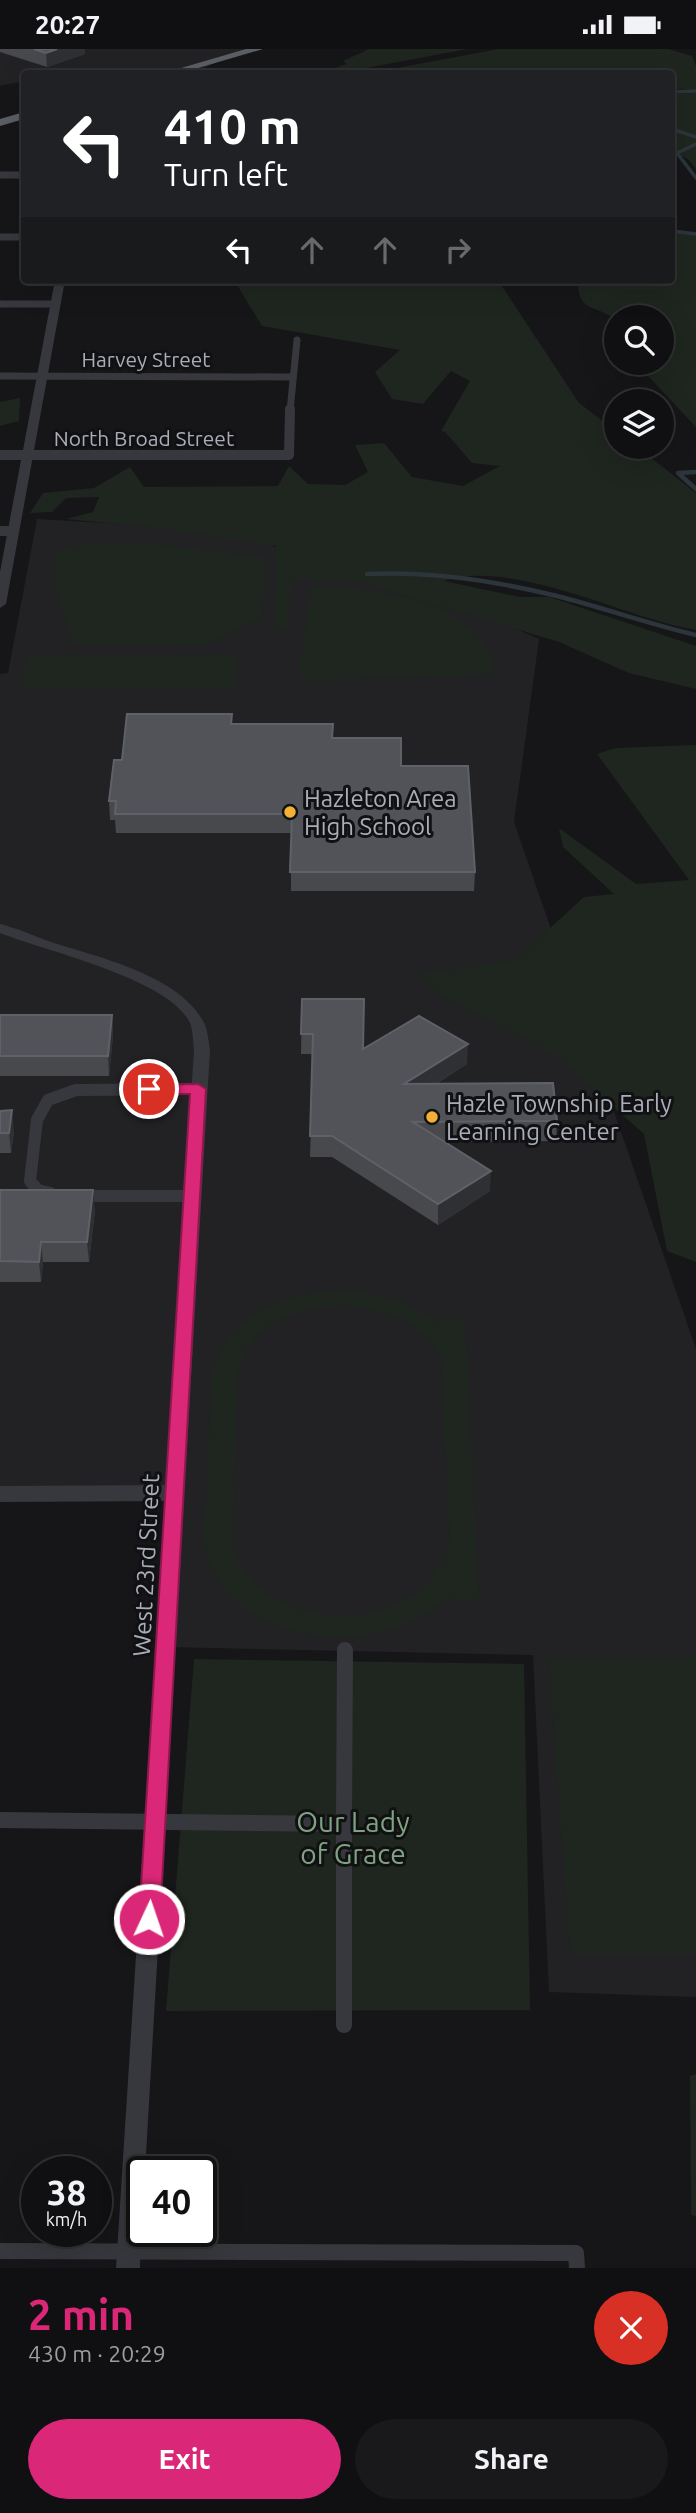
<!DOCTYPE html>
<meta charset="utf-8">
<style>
:root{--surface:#101012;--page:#19191b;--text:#f1f3f6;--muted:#9c9d9f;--line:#303032;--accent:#db2777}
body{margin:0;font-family:Ubuntu,sans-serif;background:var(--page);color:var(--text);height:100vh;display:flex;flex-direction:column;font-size:26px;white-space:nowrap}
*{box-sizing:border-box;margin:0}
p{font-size:23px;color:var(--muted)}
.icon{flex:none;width:38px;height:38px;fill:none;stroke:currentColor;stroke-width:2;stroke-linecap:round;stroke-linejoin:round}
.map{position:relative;height:2219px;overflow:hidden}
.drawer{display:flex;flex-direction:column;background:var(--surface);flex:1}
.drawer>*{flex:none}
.banner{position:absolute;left:21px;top:21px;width:654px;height:214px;border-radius:7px;box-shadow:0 7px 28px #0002,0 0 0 2px var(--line);background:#202124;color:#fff;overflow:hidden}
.buttons{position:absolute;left:604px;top:256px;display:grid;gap:14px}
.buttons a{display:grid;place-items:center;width:70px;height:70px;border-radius:50%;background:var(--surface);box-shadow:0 7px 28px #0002,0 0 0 2px var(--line);font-size:35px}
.speed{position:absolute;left:21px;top:2107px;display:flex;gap:14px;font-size:35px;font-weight:700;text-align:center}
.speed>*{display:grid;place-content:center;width:91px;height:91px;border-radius:50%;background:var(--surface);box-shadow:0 7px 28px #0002,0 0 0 2px var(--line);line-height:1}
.speed small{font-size:18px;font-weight:400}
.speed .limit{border:4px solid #111;border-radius:10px;background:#fff;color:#111}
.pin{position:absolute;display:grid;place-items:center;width:60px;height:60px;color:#fff;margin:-30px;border:4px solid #fff;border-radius:50%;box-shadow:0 2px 7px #0007}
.me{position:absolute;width:77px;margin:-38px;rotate:3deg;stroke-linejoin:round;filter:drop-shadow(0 0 5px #0008)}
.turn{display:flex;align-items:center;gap:24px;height:147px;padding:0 28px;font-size:32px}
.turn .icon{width:91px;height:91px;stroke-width:2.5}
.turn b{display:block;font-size:49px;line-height:60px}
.lanes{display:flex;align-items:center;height:66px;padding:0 28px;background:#0003;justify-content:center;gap:35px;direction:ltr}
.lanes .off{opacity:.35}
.round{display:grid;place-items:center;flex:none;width:74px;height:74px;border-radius:37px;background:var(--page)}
.head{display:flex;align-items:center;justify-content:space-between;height:119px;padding:0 28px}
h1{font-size:42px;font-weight:600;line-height:52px;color:var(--accent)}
.primary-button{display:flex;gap:14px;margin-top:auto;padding:14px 28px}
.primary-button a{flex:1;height:80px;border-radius:42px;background:var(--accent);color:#fff;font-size:28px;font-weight:600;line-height:80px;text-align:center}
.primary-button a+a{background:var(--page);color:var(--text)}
.status{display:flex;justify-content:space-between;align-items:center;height:49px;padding:0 35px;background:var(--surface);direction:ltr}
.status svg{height:19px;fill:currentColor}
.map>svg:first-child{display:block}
</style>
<div class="status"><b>20:27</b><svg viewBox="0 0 49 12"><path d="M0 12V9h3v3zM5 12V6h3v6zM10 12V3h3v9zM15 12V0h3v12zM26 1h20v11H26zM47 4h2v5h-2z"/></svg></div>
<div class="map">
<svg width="696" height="2219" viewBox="0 0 696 2219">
<rect width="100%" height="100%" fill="#161618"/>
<g fill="#222225">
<path d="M0,0H248L192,24H111L97,20L71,24H24V32L0,37Z"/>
<path d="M37,470L245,482L303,513L422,538L539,590L514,773L696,1300V1948L549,1943L533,1606L166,1598L175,1444L0,1445V625L8,624Z"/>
</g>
<g fill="#1e261f" fill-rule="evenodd">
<path d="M369,0H467L340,24H319L347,15L343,12Z"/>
<path d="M499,0H668L692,7L696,17V41L672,40V24H370Z"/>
<path d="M696,44V120L688,110L672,103V45Z"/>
<path d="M672,182L696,185V378L635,313H662V268H616V271C596,255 577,264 578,231H672Z"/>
<path d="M234,231H498L579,354L616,382V397H636L696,444V581C624,569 514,509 444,532L520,548H549L696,597V640L629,624L559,593L362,533L292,530L287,581L275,580L276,497L159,479L66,470L93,463L99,448L66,449L52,463L30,464L43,444L94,439L130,418L144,438L278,437L289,417L308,435L345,436L368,423L355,396L384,394L412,428L463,437L500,417L472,414L445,383L441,382L470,332L451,322L423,355L392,350L375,323L400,301L262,277Z"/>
<path d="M20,349L19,372L0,377V353Z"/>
<path d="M143,494L266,508L262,569L206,596H73L53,534L56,504L78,495Z"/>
<path d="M312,537C374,539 483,549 496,625L308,632L298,627Z"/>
<path d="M238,605L236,638H21L27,606Z"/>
<path d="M696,696V1213L667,1202L644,1085L552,1004L443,948L417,925L515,911L584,848L614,845L563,798L559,779L636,835L689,831L597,705L616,699Z"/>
<path d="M347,1241L400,1251L441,1275V1270H465L479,1550H452L451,1545C433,1561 415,1573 391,1580C320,1602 212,1576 204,1489L212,1325C225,1263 290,1242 347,1241ZM347,1257C387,1261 423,1274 441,1311L450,1492C428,1589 267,1590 233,1501L237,1326C246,1274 300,1258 347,1257Z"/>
<path d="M549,1609H696V1905H570Z"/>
<path d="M194,1610L524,1615L530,1961L166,1962Z"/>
<path d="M696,2025V2167L691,2166L690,2027Z"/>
</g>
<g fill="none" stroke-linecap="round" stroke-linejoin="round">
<g stroke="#2c353c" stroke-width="3.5">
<path d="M672,43L696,42"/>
<path d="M672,80L696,88"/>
<path d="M696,95L677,104L696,129"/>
<path d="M672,182L696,185"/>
</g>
<g stroke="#2c353c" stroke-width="4.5">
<path d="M696,423L678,424L696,440"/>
<path d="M367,525C430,522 496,532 557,547C604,559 649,575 696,586"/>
</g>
<g stroke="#37383d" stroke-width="7">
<path d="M0,126H24"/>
<path d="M0,188H24"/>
<path d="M0,255H55"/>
<path d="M0,327L291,328"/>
<path d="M290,362L297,291"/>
</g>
<g stroke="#37383d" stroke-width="10">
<path d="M0,406H289L290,360"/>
<path d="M0,482H13"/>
</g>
<g stroke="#37383d" stroke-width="12">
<path d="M51,1144L38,1141L30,1132L37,1071L48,1051L76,1041L198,1040"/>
<path d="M80,1147H193"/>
</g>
<g stroke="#37383d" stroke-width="16">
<path d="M0,1445L175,1444"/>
<path d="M0,1771L344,1775L345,1601"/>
<path d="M344,1775V1976"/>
<path d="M0,2202L576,2204L577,2219"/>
</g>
<g fill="#37383d" fill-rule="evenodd">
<path d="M55,231H65L6,555L0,559V523Z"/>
<path d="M0,875C17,879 34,887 51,893C97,908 175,925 202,970C208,979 208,991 210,1001L145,2123H142L140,2219H116L194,1001C193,992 193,982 190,974C170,930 45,902 0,884Z"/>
</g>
<g fill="#5b5e65" fill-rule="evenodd">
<path d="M246,0H263L181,24H164Z"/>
<path d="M24,63V70L0,77V70Z"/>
</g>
</g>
<g fill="#47494d">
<path d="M0,0H85V5L47,18L0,3Z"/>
<path d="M232,665V675L333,689L401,717L475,823L474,842H291V784H116L115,771H110L109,752L122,711Z"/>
<path d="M302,950L363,1000L467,1015L436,1035L557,1072L556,1092L445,1093L490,1142L438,1176L332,1108H310L313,1005H301Z"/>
<path d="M0,966H112L113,986L109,1027H0Z"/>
<path d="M0,1062L14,1082L11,1104H0Z"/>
<path d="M0,1141L95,1161L89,1213H43L41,1233H0Z"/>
</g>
<g fill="#2f3033">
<path d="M57,0H85V5L47,18L46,4Z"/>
<path d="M112,966L113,986L109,1027L108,1007Z"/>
<path d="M468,995L467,1015L404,1055V1035Z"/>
<path d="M12,1061L14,1082L11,1104L9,1084Z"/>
<path d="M491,1122L490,1142L438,1176V1155Z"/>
<path d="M93,1141L95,1161L89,1213L87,1193Z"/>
<path d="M41,1193L43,1213L41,1233L39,1213Z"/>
</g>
<g fill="#525359" stroke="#5f6168" stroke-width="2">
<path d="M34,0H57L46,4Z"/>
<path d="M127,665H232L231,675H333L332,689H401V717H468L475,823H290L292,765H115L116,752H109L112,727L114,711H122Z"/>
<path d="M302,950H364L363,1000L419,967L468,995L404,1035L553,1034L557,1072L413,1073L491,1122L438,1155L332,1087H310L313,985H301Z"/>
<path d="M0,966H112L108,1007H0Z"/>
<path d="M12,1061L9,1084H0V1062Z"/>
<path d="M0,1141H93L87,1193H41L39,1213L0,1212Z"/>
</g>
<path fill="#db2777" stroke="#8e194d" stroke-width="2" d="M198,1035L206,1040L160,1870L157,1877L149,1879L142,1877L139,1870L190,1045H149L142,1040L149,1036Z"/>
<g fill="#f2b134" stroke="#111113" stroke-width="2.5">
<circle cx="290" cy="763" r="7"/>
<circle cx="432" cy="1068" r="7"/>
</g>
<g text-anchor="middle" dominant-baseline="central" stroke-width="6" stroke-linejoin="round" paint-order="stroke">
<g font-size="21" fill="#a8adb8" stroke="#111113">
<text x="146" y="310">Harvey Street</text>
<text x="144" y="389">North Broad Street</text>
</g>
<g font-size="24" fill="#a8adb8" stroke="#111113" text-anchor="start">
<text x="304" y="749">Hazleton Area<tspan x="304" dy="28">High School</tspan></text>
<text x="446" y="1054">Hazle Township Early<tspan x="446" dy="28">Learning Center</tspan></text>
</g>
<g font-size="24" fill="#a8adb8" stroke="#111113">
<text transform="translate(146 1516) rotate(-87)">West 23rd Street</text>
</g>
<g font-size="28" fill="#7fa381" stroke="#111113">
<text x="353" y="1772">Our Lady<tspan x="353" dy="32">of Grace</tspan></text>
</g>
</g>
</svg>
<div class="buttons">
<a><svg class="icon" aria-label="search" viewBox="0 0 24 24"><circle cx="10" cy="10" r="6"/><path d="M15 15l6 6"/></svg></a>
<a><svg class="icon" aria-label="layers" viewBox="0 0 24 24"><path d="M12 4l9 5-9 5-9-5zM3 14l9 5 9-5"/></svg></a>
</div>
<div class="speed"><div>38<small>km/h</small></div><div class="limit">40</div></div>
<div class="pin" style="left:149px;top:1040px;background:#d93025"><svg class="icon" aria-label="arrive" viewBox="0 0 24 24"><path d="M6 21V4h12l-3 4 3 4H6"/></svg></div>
<svg class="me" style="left:149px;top:1870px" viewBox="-20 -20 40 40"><circle r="17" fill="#db2777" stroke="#fff" stroke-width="3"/><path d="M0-11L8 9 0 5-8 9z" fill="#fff"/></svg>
<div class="banner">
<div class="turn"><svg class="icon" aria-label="left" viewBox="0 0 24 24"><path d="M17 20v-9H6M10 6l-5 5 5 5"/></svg><div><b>410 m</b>Turn left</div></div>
<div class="lanes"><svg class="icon" aria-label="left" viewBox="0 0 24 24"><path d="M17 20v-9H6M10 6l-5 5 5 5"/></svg><svg class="icon off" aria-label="ahead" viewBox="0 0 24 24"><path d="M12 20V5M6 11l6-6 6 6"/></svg><svg class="icon off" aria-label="ahead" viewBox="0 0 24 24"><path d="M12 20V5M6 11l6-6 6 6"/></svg><svg class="icon off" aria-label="right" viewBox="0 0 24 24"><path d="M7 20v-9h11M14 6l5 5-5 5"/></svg></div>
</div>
</div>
<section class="drawer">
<div class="head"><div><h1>2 min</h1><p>430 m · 20:29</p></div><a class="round" style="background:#d93025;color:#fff"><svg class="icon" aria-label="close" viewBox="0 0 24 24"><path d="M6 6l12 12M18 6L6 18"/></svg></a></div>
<div class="primary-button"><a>Exit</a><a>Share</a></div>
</section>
